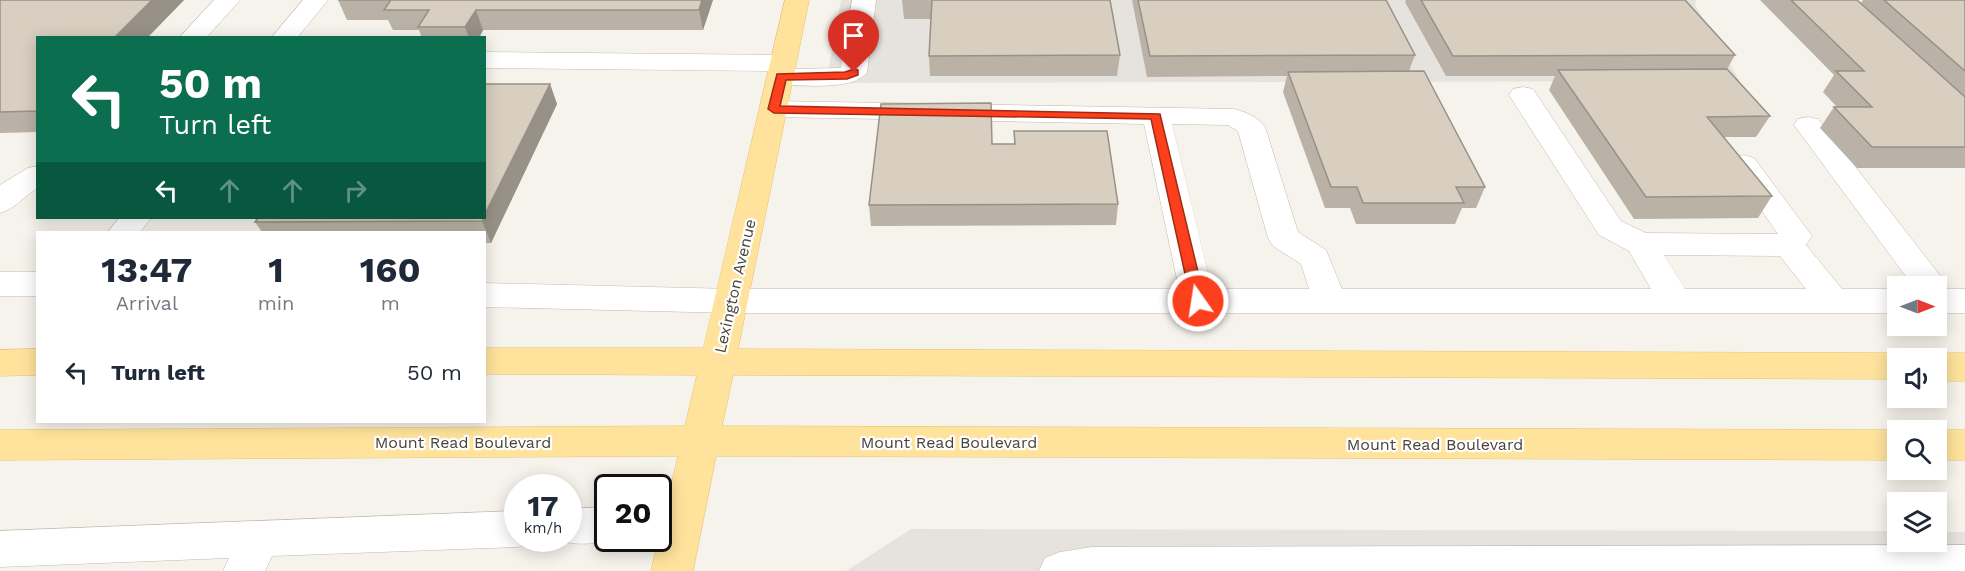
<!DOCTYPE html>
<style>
:root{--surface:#fff;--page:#f6f6f7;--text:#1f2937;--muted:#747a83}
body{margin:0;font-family:"Work Sans",sans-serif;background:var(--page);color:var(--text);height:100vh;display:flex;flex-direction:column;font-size:22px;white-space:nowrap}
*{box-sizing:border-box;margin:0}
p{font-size:20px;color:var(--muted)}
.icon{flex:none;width:33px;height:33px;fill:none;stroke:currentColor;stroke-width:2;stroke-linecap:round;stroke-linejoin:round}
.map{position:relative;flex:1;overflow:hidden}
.side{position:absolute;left:36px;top:231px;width:450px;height:192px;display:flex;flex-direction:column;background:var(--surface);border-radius:0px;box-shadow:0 3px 15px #0003}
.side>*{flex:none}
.guide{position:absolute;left:36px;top:36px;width:450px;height:183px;border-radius:0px;box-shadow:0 3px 15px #0003;background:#0b6e4f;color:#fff;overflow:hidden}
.needle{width:39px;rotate:90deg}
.tools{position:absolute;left:1887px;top:276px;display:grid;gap:12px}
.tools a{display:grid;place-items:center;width:60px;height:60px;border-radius:0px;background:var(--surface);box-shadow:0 3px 15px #0003;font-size:30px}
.speed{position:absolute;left:504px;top:474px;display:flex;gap:12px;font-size:30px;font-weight:700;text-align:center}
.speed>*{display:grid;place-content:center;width:78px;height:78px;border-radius:50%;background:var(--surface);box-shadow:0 3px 15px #0003;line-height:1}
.speed small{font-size:15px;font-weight:400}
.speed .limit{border:3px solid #111;border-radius:9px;background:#fff;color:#111}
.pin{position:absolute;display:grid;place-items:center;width:51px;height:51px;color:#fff;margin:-62px -26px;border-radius:50% 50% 50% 0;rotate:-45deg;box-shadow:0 0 6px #0007}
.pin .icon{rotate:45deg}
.me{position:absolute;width:66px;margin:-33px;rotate:347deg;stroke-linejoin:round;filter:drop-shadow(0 0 4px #0008)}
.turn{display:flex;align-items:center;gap:21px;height:126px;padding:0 24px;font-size:27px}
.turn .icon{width:78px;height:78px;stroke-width:2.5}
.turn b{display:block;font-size:42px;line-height:51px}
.lanes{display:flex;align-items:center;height:57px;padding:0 24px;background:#0003;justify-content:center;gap:30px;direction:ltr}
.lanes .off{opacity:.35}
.eta{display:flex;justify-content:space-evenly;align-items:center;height:102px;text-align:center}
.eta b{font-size:36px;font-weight:700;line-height:42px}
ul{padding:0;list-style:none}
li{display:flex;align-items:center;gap:18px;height:78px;padding:0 24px}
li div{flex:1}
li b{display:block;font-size:22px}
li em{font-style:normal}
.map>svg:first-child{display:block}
</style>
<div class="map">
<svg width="1965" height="571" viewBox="0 0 1965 571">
<rect width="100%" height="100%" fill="#f6f3ec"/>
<g fill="#e6e2dd">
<path d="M841,0H1696L1695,5L1740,81L826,83Z"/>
<path d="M911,529L1897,531L1898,542H1936L1937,532H1965V571H846Z"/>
</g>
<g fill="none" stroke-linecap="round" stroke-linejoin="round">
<g stroke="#c2bbae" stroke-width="1">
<g id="minor">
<path d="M214,0H240L206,38H179Z"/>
<path d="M303,0H328L297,38H271Z"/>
<path d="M852,0H876L867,72C854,91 803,85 781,85L772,83L768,77L774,71L484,68V52L784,55L793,57L797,63L792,69L841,68Z"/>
<path d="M1523,87L1533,89L1621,221L1646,233L1778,234L1729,164L1734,158L1744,155L1754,158L1812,236L1806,245L1842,289H1898V313H733L484,307V283L733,289H1179L1144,124L774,117L764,115L760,109L764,103L774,101L1234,109C1246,112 1258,117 1265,127L1298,232L1326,250L1342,289H1651L1629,251L1599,235L1509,95L1513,89ZM1172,124L1228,125L1238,131L1268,238L1273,246L1301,264L1309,289H1212ZM1664,255L1780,256L1806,289H1685Z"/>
<path d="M1808,117L1818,119L1942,278L1947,286L1945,289H1965V313H1936V286H1913L1794,125L1798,119Z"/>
<path d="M38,166V188C24,196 15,209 0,213V185L28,168Z"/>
<path d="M119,218H151L140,232H108Z"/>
<rect x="0" y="272" width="38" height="24"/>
<path d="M608,507V538H616C597,545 573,546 554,539L568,538V509Z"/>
<path d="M518,511V538H534L532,541L518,547L272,556L265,571H223L229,558L0,567V531Z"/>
<path d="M1965,545V571H1039L1045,558L1060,552L1092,547Z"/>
</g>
</g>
<g stroke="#e6c16a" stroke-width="1">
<g id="major">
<path d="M785,0H809L738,349L1898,353L1912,358H1898V379L733,375L722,426L1898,430H1901H1898V460L716,456L693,571H651L678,456L0,460V430L685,426L697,375L484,374V348H703Z"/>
<path d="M38,349V375L0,376V350Z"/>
<path d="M1936,353H1965V381H1936V358H1923Z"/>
<path d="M1933,430H1965V460H1936V430Z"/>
</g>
</g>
<use href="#minor" fill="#fff" fill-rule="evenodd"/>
<use href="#major" fill="#ffe39c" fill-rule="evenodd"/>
</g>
<g fill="#bab2a6">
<path d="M0,0H184L147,38H38V132L0,133Z"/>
<path d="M338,0H713L703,30H483L479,38H422L419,30H393L388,20H347Z"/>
<path d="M902,0H1110L1120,55L1117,76H930L929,56L931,19H904Z"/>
<path d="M1132,0H1386L1415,55L1409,71L1485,187L1476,208H1462L1455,224H1356L1350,208H1325L1283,92L1287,76L1147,77Z"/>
<path d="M1406,0H1685L1735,55L1727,69L1770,116L1756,137H1724L1772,196L1758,218L1634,219L1549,90L1555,76H1446L1405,2Z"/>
<path d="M1760,0H1857L1861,3L1863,0H1965V168H1857L1820,128L1834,107H1837L1823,92L1834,75Z"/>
<path d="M550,84L557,104L491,243H484V232H262L255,222Z"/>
<path d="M1014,131L1118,204L1116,225L871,226L869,205L992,144H1014Z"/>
</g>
<g fill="#979187">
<path d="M152,0H184L147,38H114Z"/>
<path d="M702,0H713L703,30L699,10Z"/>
<path d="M476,10L483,30L479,38H469L465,27Z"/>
<path d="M550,84L557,104L491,243L482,221L484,218V216Z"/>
</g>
<g fill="#d8cfc1" stroke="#979187" stroke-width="1.5">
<path d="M0,0H152L114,38H38V111L0,112Z"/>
<path d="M338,0H702L699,10H476L465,27H418L429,10H384L391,0Z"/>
<path d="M932,0H1110L1120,55L929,56Z"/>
<path d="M1138,0H1386L1415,55L1150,56Z"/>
<path d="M1421,0H1685L1735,55L1453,56Z"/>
<path d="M1791,0H1857L1965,97V147H1872L1834,107H1872L1836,71H1864Z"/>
<path d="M1884,0H1965V71Z"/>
<path d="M1727,69L1770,116L1707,117L1772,196L1646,197L1558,70Z"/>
<path d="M1424,71L1485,187H1456L1464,203H1363L1357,187H1331L1288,72Z"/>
<path d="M484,84H550L484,216Z"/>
<path d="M991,103L992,144H1015L1014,131H1107L1118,204L869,205L881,104Z"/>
<path d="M258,218H484L482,221L255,222Z"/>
</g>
<path fill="#fc3f1d" stroke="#a42913" stroke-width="1.5" d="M854,69L858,70V75L847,79L786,80L780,106L1160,114L1205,301L1203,305L1198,306L1191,301L1151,119L774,113L768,109L777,74L845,72Z"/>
<g text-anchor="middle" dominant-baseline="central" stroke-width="4.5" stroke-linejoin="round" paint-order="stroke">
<g font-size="16" fill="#4b4439" stroke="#fff">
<text transform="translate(735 286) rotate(-77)">Lexington Avenue</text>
<text x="463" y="442">Mount Read Boulevard</text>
<text x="949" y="442">Mount Read Boulevard</text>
<text x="1435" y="444">Mount Read Boulevard</text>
</g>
</g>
</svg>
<div class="tools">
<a><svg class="needle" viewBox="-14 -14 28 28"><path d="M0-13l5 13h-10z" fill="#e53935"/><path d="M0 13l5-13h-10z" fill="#747a83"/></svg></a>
<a><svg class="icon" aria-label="sound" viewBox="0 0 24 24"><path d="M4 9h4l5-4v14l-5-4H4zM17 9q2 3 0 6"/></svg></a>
<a><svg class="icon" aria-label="search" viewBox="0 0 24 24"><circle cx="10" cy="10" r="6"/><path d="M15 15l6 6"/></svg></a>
<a><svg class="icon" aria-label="layers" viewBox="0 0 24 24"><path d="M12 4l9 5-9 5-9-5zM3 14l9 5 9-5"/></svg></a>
</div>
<div class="speed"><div>17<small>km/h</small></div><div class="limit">20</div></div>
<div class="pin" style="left:854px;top:72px;background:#d93025"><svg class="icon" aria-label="arrive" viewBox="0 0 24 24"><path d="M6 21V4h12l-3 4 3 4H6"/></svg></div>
<svg class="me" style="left:1198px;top:301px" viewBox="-20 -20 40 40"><circle r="17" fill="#fc3f1d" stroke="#fff" stroke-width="3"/><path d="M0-11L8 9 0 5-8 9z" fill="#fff"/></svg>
<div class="guide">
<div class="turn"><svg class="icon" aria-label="left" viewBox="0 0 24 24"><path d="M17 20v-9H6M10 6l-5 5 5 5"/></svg><div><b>50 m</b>Turn left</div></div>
<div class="lanes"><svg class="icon" aria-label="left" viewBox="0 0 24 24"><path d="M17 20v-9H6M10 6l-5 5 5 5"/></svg><svg class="icon off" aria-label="ahead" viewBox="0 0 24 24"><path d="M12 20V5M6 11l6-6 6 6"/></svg><svg class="icon off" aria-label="ahead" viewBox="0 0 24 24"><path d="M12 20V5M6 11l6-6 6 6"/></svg><svg class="icon off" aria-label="right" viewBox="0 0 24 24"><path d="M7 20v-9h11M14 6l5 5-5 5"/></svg></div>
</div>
<section class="side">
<div class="eta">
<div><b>13:47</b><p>Arrival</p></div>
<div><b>1</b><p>min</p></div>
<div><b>160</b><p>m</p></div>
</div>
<ul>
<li><svg class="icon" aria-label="left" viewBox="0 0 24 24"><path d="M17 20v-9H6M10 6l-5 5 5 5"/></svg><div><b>Turn left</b></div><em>50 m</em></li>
</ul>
</section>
</div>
